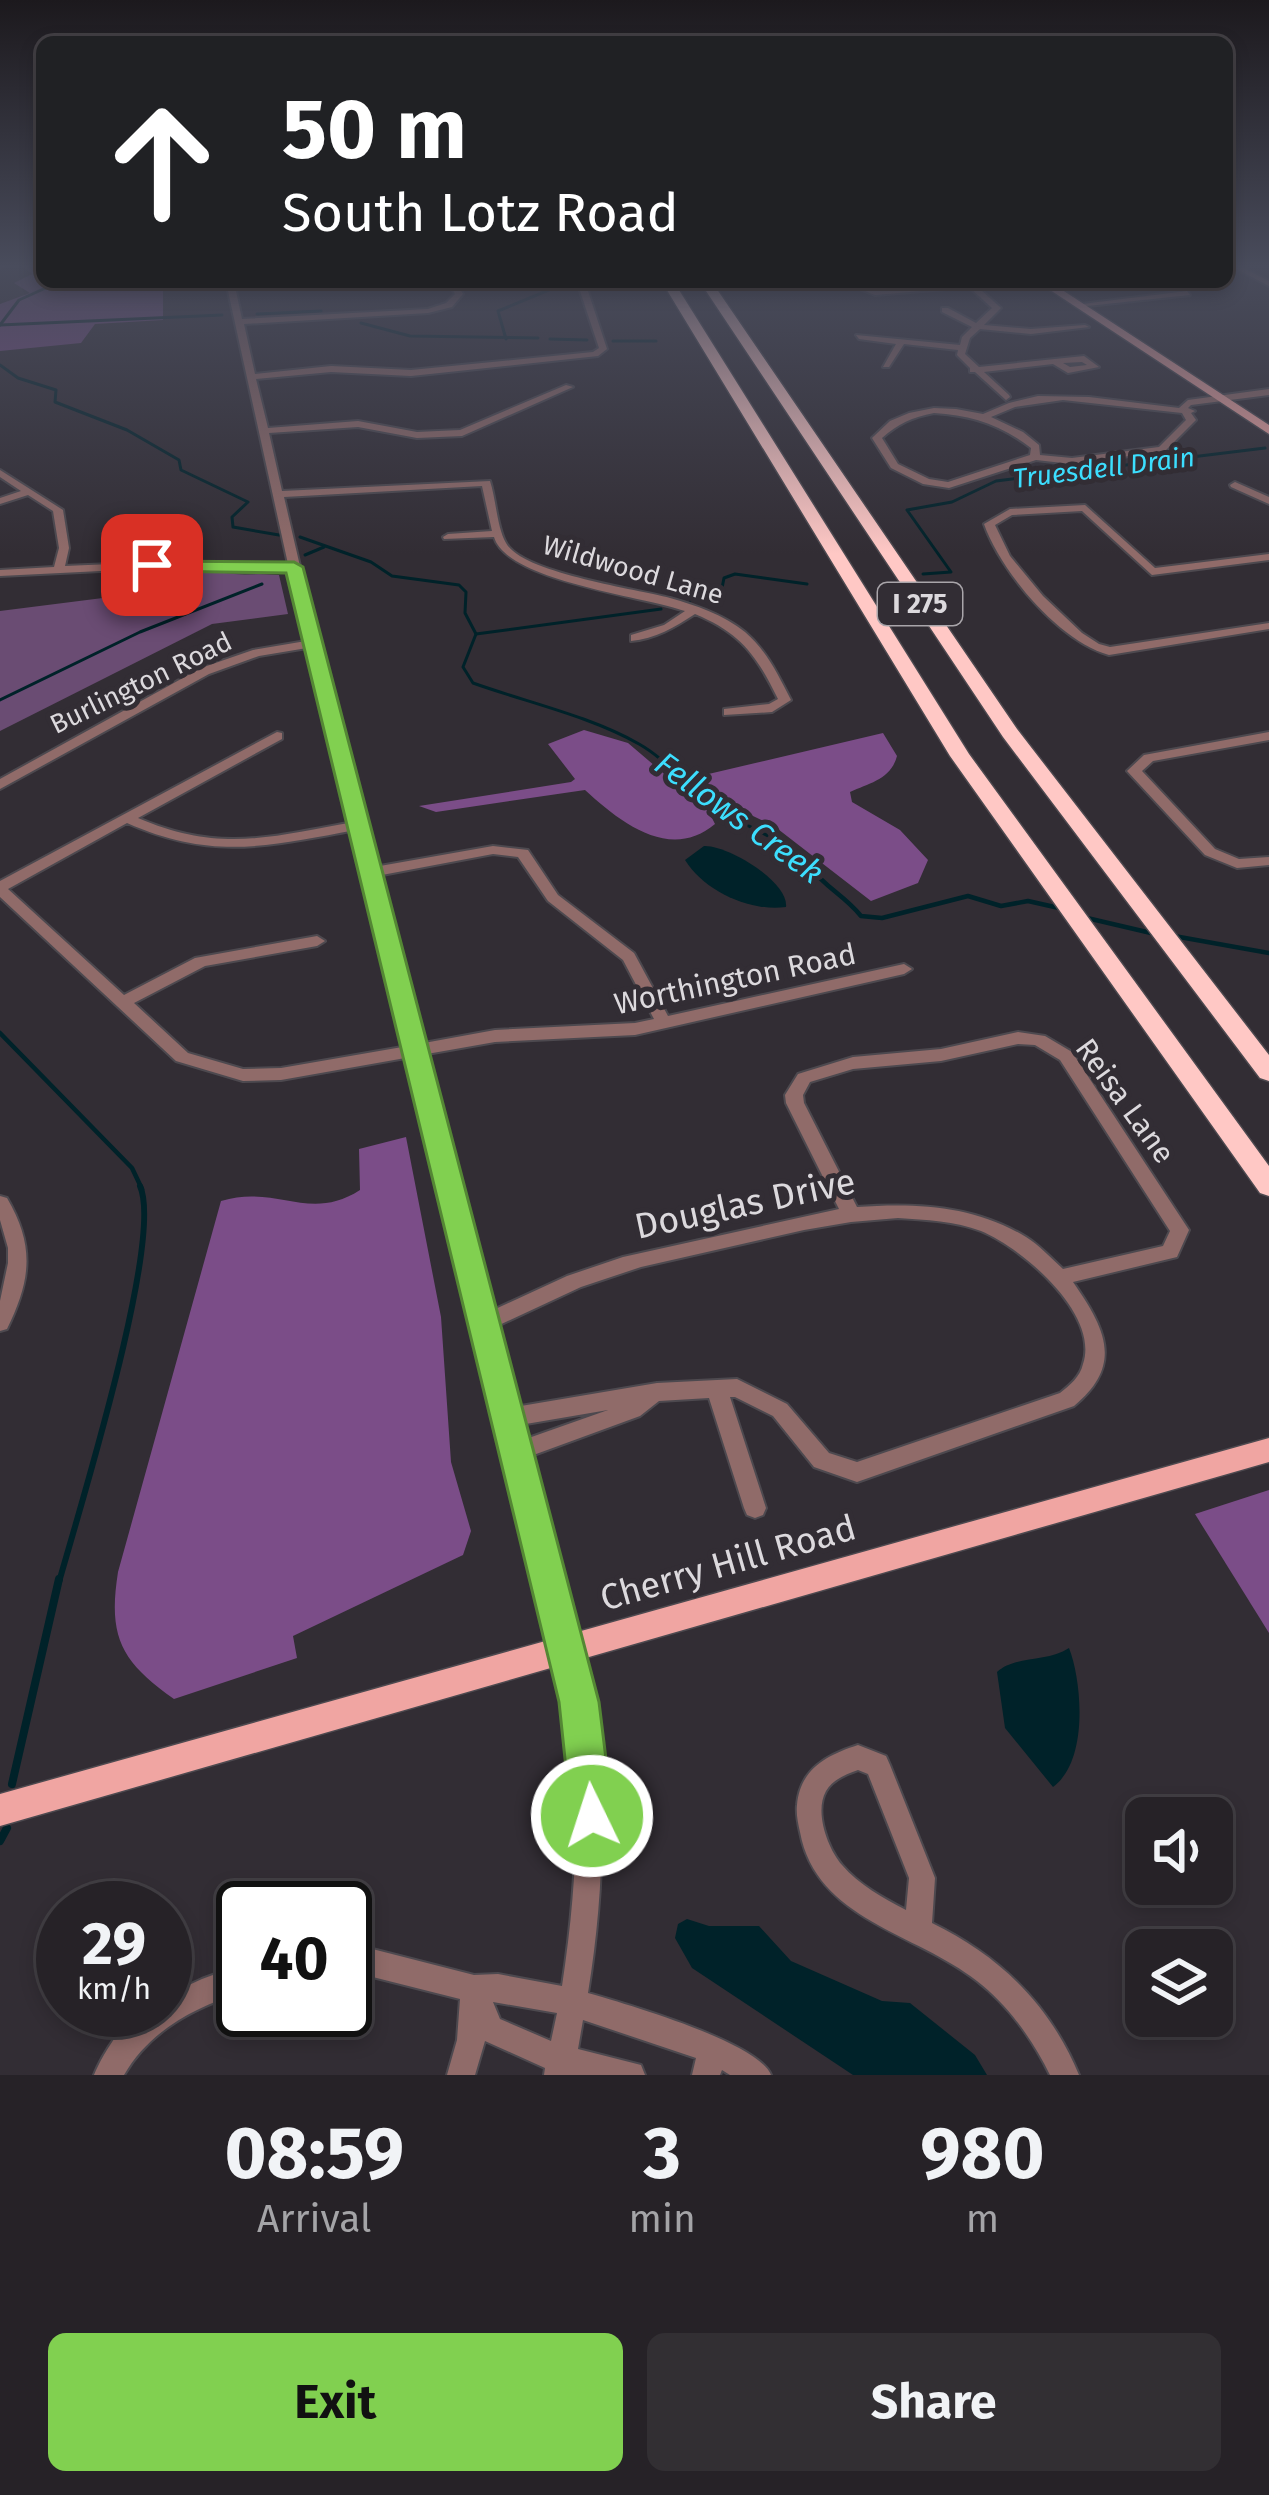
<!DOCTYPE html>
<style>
:root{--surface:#262227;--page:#322f33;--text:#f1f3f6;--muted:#a4a4a7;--line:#423f44;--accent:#81d050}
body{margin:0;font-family:"Fira Sans",sans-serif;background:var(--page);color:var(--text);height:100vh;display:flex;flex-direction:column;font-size:45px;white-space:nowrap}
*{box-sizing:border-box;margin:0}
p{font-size:39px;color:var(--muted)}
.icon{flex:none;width:66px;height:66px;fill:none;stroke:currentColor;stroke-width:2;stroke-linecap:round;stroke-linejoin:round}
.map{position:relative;height:2075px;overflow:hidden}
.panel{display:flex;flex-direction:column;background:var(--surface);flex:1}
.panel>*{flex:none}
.top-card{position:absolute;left:36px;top:36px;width:1197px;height:252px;border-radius:18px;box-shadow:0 6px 18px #0003,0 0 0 3px var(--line);background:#202124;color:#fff;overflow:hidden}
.buttons{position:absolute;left:1125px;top:1797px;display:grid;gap:24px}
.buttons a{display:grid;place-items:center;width:108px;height:108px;border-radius:18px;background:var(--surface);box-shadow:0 6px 18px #0003,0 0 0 3px var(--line);font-size:60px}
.speed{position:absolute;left:36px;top:1881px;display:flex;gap:24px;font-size:60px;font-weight:700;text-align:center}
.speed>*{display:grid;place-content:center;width:156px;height:156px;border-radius:50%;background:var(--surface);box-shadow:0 6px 18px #0003,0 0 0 3px var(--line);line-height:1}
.speed small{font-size:30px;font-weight:400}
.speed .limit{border:6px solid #111;border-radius:18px;background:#fff;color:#111}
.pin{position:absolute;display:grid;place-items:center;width:102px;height:102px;color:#fff;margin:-51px;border-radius:24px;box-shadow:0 6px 18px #0006}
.me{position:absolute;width:132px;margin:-66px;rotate:356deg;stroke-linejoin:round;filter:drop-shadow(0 0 9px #0008)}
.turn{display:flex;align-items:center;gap:42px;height:252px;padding:0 48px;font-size:54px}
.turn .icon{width:156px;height:156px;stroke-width:2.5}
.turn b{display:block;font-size:84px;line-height:102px}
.eta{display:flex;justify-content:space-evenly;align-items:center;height:204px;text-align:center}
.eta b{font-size:72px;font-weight:700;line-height:84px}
.primary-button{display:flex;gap:24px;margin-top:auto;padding:24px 48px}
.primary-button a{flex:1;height:138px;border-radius:18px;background:var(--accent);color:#111;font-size:48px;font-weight:700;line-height:138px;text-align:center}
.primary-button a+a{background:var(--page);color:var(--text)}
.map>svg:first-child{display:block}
</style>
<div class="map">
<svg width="1269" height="2075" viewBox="0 0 1269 2075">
<rect width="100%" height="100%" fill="#322d34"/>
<path fill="#6a4c73" d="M171,570L279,575L288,614L212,624L0,731V611L166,590Z"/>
<g fill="#7b4d88">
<path d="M42,265V282H163V320L95,324L81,343L0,351V304L30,293L14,283L32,274L22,266Z"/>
<path d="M584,730L628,743L709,812L715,824C670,862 620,822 585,790L436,812L419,806L571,782L575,779L548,744Z"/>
<path d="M883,733L897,756C891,779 870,783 850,792L852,802L900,830L928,860L918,883L871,901L774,826L732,806L700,776Z"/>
<path d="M406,1137L441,1317L451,1462L471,1531L463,1555L293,1636L297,1658L174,1699C120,1661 108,1636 118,1572L221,1201C277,1184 309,1223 360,1190L359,1149Z"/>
<path d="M1269,1490V1633L1195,1514Z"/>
</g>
<g fill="#002229">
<path d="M704,846C728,845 789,882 786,907C750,912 704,891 685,860Z"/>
<path d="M1069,1648C1082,1681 1089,1761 1053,1787L1005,1728L997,1672C1015,1655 1046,1663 1069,1648Z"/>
<path d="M687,1919L709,1926H759L791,1961L882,2001L910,2003L975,2055L987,2075H853L692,1968L675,1938L678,1924Z"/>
</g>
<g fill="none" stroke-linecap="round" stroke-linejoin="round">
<g stroke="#002229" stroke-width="3">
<path d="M257,314L321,311"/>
<path d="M361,323L410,336L538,338"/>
<path d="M0,325L222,315"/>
<path d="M0,325L19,300L59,282"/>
<path d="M506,339L498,311L566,283"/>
<path d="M550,339L587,340"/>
<path d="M613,341H656"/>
<path d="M0,365L18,378L56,390L55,402L127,430L179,460L181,470L248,502L232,517L233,527L279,535"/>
<path d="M300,537L371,562L392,576L459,585L466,592L465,613L476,634L463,667L473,683C526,702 590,716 639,744C671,762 694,796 726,814C757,832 795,844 816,874"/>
<path d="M305,555L324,547"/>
<path d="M923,574L951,572L907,510L952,502L996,481L1265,448"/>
<path d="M690,600L722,588L724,578L735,574L807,584"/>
<path d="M476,634L661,609"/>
<path d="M0,700L140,632L262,584"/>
</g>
<g stroke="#002229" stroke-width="4.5">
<path d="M814,871C824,886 845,896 861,916L882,918L968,896L1001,906L1028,901L1059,908"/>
<path d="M1087,918L1151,933"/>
<path d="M1174,936L1269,953"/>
<path d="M0,1033L132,1168L142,1189"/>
</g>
<path stroke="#002229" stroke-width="6" d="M59,1582C78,1514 164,1239 140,1186"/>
<g stroke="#002229" stroke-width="8">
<path d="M12,1784L59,1579"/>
<path d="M0,1841L7,1828"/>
</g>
<g stroke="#4d494f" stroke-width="4">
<g id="minor">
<path d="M0,264H20L0,267Z"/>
<path d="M1227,264H1235L1269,281V286Z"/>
<path d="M226,282H234L242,319L428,309L446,303L455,294L448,282H456L463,294L452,307L428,313L244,324L255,374L331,366L411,370L593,352L599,348L577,282H585L607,349L598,356L411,376L331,372L256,379L268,428L358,421L417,432L460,430L566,385L573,387L462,436L417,438L358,427L269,433L282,491L490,481C496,499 497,528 506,543C522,573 636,589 670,598C695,605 724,615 745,632C767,651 778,675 791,700L772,712L724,715V709L769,704L778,699C757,656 741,633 695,614C675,627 655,639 631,641V635L664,625L685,611C643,596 507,581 494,537L444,539L443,537L448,534L492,531L482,486L284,497L318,644L380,866L493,846L528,850L558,895L634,953L668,1016L904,964L912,969L904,974L635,1035L495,1042L427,1054L491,1311L567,1276L623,1257L839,1209L786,1103L785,1095L798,1074L853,1057L941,1049L1018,1032L1045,1036L1072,1052L1189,1230L1177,1257L1073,1282C1104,1327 1125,1364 1074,1406L857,1482L814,1467L773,1416L735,1397H730L766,1508L763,1515L755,1518L747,1515L744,1508L709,1398L659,1401L640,1416L528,1457L597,1735C606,1822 602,1907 588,1993C626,2004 758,2042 771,2075H730L722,2070L720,2075H692L696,2058L583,2020L578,2049L641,2065L645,2075H544L545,2068L485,2041L475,2075H447L457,2040L460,1999L345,1970V1942L474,1975L498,1974L562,1986C575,1902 580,1820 573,1735L411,1057L281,1080L243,1081L176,1061L0,897V881L277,732L282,733V739L138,818C219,853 270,837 354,822L307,648L259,656L209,674L0,789V779L201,668L253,650L306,641L290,571L245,573L181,567L0,576V570L54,567L59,548L53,511L28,495L0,504V498L21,491L0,477V470L63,510L69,548L65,566L181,561L245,567L288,564ZM127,823C213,861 268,846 356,830L408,1046L281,1068L243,1069L188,1053L134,1003L205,966L317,946L325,941L317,936L195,958L124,995L8,889ZM493,854L518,857L548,901L623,960L654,1019L635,1023L495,1030L424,1043L382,875ZM1018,1044L1035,1045L1060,1060L1170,1231L1163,1246L1063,1269C1051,1258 1039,1245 1026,1237C973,1205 916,1203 857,1207L804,1103L803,1095L810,1082L853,1069L941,1061ZM898,1218C926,1220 955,1221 981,1231C1022,1248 1100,1314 1083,1364C1080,1377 1070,1385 1060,1393L857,1462L829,1453L787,1404L737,1379L657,1383L515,1407L495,1327L581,1287L641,1267L804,1230L851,1222ZM608,1410L523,1440L520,1425ZM493,2002L557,2013L551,2041L500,2019Z"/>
<path d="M842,282H853L876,291L972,282L1001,308L984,325L1031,329L1085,325L1089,327L1031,334L980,329L970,338L965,354L979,367L1084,356L1099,367L1068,373L1053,364L984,372L1009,395L1010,397L1006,400L975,372H970V368L957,355L958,350L904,344L889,367H883L896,344L859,339L856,335L960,345L962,337L972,327L942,312V308H948L976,323L992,308L969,287L875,295ZM1082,362L1087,365L1070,367L1063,363Z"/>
<path d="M1187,291L1190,295L1078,307L1074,305Z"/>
<path d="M1269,389V395L1191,405L1188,408L1195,411L1191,413L1196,420L1165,451L1072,464L1036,460L949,488L923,484L891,468L872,438L890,421L909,413L934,408L956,409L983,414L1009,403L1038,396L1089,397L1179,408L1188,400ZM1063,400L1182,413L1186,420L1159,447L1072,458L1040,455L1039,445L1023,432L991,417L1015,407ZM934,413C971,415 1001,425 1031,448L1030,455L948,482L929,479L898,464L882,438C898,424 912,417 934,413Z"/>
<path d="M1235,482L1269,497V504L1231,487L1230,485Z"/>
<path d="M1085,505L1155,568L1269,554V560L1152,575L1082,511L1012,515L995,525L1010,556L1043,596L1082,633L1099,644L1110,647L1269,623V629L1109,655C1059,641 1001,572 984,524L1010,509Z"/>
<path d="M1269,732V740L1153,761L1142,771L1215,849L1239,859L1269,857V865L1237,868L1205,855L1127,771L1144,755Z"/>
<path d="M0,1196L7,1198C35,1246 31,1280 7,1329L0,1331V1301L8,1263V1248L0,1220Z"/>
<path d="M858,1745L886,1756L890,1765L935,1878L932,1923C1000,1956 1050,2005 1079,2075H1050C1033,2040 1008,2005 977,1981C917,1933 816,1920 800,1832C798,1823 796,1814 797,1805C800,1769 827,1755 858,1745ZM858,1770L868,1774L909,1878L906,1910C883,1898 859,1885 842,1865C828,1849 814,1812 826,1791C832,1780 846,1774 858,1770Z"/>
<path d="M243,1964V1992C195,2007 150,2030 124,2075H94C101,2057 125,2017 144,2010C151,2008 158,2010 165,2010V1996L202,1979Z"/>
</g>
</g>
<g stroke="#4d494f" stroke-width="3">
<g id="major">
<path d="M1038,282H1050L1269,425V434Z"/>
<path d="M1269,1438V1462L0,1826V1794Z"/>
</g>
</g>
<g stroke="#4d494f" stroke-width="3">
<g id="highway">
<path d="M662,282H674L969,754L1269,1166V1196L1260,1193L950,756Z"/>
<path d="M700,282H712L1017,729L1269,1055V1081L1260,1078L1003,737Z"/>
</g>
</g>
<use href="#minor" fill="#906b69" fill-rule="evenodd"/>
<use href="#major" fill="#f0a5a2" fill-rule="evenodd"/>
<use href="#highway" fill="#ffc8c5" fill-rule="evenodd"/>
</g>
<path fill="#602b27" d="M258,282H305V283L259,287Z"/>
<linearGradient id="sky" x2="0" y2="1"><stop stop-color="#1c191d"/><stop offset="0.48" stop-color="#494c5c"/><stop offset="1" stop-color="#494c5c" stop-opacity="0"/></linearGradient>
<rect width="1269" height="554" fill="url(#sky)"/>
<path fill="#81d050" stroke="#548734" stroke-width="3" d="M146,561L294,562L303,567L599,1702L613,1816L607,1831L592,1837L577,1831L571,1816L559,1702L286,573L152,571L146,569Z"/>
<g text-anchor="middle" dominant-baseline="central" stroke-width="10" stroke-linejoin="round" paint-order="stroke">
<g font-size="27" font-style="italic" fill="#3cdefe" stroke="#322d34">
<text transform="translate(1104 468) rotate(-7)">Truesdell Drain</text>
</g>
<g font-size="27" fill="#dcd9dd" stroke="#322d34">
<text transform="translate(633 570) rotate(16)">Wildwood Lane</text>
<text transform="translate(141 683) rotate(-26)">Burlington Road</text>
</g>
<rect fill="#322d34" stroke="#a9a5aa" stroke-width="3" x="878" y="583" width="84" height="42" rx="9"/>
<g font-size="27" font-weight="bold" fill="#dcd9dd">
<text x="920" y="604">I 275</text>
</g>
<g font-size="30" fill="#dcd9dd" stroke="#322d34">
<text transform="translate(735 979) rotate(-12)">Worthington Road</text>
<text transform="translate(1125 1101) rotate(54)">Reisa Lane</text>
</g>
<g font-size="33" font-style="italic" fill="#3cdefe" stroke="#322d34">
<text transform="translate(739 818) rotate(36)">Fellows Creek</text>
</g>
<g font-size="36" fill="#dcd9dd" stroke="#322d34">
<text transform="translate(745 1204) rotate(-12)">Douglas Drive</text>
<text transform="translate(728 1563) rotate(-16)">Cherry Hill Road</text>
</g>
</g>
</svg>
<div class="buttons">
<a><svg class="icon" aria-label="sound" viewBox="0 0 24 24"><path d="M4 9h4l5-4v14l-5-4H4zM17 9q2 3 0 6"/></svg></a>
<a><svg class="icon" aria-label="layers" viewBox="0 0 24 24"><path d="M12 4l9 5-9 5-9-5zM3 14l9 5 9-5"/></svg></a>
</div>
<div class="speed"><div>29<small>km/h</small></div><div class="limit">40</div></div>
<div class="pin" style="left:152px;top:565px;background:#d93025"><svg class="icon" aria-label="arrive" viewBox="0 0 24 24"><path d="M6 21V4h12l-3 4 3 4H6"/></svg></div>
<svg class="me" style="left:592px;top:1816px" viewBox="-20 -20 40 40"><circle r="17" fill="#81d050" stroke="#fff" stroke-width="3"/><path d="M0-11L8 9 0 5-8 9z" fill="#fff"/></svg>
<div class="top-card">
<div class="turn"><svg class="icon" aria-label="ahead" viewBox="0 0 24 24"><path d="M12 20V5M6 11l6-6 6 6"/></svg><div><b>50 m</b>South Lotz Road</div></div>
</div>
</div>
<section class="panel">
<div class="eta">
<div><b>08:59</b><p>Arrival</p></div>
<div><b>3</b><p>min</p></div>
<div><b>980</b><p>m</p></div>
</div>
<div class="primary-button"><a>Exit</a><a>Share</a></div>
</section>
